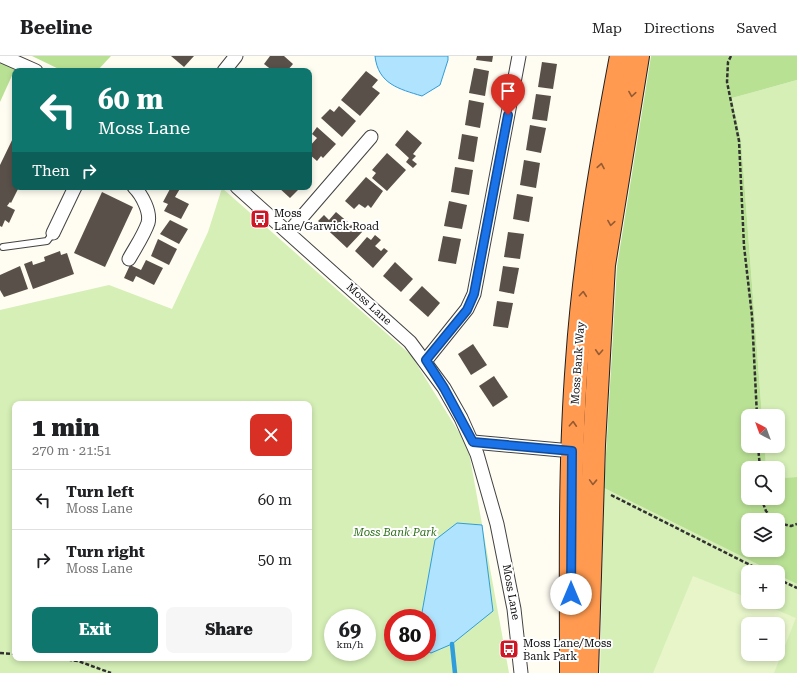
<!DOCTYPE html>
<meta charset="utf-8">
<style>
:root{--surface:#fff;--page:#f6f6f6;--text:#202124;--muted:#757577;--line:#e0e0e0;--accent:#0f766e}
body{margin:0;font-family:"Roboto Serif",serif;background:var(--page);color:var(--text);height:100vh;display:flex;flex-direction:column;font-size:15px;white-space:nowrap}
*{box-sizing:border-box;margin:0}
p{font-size:13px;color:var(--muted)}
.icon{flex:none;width:22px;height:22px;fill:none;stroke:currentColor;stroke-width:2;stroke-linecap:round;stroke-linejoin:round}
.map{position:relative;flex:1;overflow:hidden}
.sheet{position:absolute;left:12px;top:345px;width:300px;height:260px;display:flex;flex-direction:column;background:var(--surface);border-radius:8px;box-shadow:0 2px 6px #0003}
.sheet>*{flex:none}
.hud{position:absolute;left:12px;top:12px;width:300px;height:122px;border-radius:8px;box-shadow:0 2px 6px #0003;background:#0f766e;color:#fff;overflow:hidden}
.needle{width:26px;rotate:319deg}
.fabs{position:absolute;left:741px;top:353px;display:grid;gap:8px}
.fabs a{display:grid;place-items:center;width:44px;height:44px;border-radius:8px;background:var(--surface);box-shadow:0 2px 6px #0003;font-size:20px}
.speed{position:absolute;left:324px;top:553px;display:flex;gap:8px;font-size:20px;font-weight:700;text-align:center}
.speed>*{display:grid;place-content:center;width:52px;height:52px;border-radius:50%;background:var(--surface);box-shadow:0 2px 6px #0003;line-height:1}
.speed small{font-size:10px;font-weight:400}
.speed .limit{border:6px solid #d22;background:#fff;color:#111}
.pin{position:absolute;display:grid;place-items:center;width:34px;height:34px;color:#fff;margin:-41px -17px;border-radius:50% 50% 50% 0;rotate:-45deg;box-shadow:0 0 4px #0007}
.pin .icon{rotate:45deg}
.me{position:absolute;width:44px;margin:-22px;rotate:0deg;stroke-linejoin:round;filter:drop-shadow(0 0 3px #0008)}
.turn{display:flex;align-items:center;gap:14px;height:84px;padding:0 20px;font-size:18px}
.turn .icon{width:52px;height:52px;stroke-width:2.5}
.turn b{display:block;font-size:28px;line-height:34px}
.then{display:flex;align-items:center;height:38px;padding:0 20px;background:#0003;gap:8px;font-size:15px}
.round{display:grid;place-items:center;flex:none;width:42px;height:42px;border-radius:8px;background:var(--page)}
.summary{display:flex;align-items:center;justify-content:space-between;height:68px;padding:0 20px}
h1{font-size:24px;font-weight:800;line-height:30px}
.cta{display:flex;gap:8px;margin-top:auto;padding:8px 20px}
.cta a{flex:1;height:46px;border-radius:8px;background:var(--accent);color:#fff;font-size:16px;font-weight:800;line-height:46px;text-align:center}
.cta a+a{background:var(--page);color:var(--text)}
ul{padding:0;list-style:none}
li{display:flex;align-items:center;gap:12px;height:60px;padding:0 20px;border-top:1px solid var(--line)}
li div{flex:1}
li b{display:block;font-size:15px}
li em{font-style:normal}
header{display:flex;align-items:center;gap:24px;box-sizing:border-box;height:56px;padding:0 20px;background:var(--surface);border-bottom:1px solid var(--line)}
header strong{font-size:19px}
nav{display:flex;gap:22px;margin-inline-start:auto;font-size:14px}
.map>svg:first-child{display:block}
</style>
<header>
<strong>Beeline</strong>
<nav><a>Map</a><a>Directions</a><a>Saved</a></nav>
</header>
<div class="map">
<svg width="797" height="617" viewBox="0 0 797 617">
<rect width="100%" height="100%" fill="#fffcf2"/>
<g fill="#d5efb6" fill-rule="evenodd">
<path d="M797,24V421L778,422V412H766L765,390H778V360H762L741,84L732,42Z"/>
<path d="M222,132L411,299L468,391L509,617H0V254L109,229L172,253L208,176ZM15,348H309V602H15ZM333,562H367V596H333ZM393,562H427V596H393Z"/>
<path d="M604,432L773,516H748V546H778V519L797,528V617H600ZM748,568H778V598H748Z"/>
</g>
<g fill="#b9e194" fill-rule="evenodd">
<path d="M32,0H111L97,15H63Z"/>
<path d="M651,0H797V24L732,42L741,84L762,360H748V390H765L766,412H748V442H778V422L797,421V528L778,519V516H773L604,432L617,210ZM748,464H778V494H748Z"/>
<path d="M0,4L15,13L0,46Z"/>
</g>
<path fill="#e7f5c9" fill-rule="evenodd" d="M693,520L748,542V546H758L796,562L774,617H653ZM748,568H778V598H748Z"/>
<g fill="#b0e3fd" stroke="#2f9ddc">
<path d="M375,0H448V4L440,29L422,40C399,33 378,28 375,0Z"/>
<path d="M457,467L482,469L493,555L452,588L431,597L427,595V562H421L435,484Z"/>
</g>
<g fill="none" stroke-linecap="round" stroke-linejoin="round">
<path stroke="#2f9ddc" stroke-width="4.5" d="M452,588L455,617"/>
</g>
<g fill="#59504a">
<path d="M171,0H194L184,11Z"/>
<path d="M270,0H284L293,8L287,15H273L264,8Z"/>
<path d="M477,0H493L492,6L476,4Z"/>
<path d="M542,6L557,8L553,33L538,31Z"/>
<path d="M474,12L489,15L485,40L469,37Z"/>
<path d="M366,15L378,24L372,31L380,37L360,60L341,44Z"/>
<path d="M536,38L551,40L547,65L532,63Z"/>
<path d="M469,44L484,47L480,72L465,69Z"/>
<path d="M339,50L356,65L342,81L321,62L330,53L334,56Z"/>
<path d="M530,69L546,72L541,97L526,94Z"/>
<path d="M317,71L336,88L323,102L321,100L317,105L309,98V91L317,82L312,78Z"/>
<path d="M407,74L422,87L413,98L416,100L412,104L417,108L413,112L406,106L409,102L395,89Z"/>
<path d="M15,78V131H19L11,147L10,146L7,150L15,154L9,167L5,164L2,171L0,170V109Z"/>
<path d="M462,78L478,81L474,106L458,103Z"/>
<path d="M387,97L406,114L387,135L372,122L376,117L372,114Z"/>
<path d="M524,104L540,107L536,132L520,129Z"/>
<path d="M455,111L473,114L469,139L451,136Z"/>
<path d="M366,121L383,135L371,152L368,149L365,152L359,148L354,153L345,145Z"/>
<path d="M171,131H181L175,141L189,148L181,163L164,155L168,148L163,146Z"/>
<path d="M278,131H301L290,142Z"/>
<path d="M102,136L133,151L105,211L74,197Z"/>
<path d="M517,138L533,141L529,166L513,163Z"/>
<path d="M449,145L467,149L462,173L444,170Z"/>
<path d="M336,156L356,173L358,171L363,175L347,192L318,165L324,159L329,164Z"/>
<path d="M170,164L188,173L179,188L160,178Z"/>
<path d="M508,176L524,178L520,203L504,201Z"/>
<path d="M375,179L381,184L375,190L381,195L384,192L388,195L373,212L355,195L367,181L371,184Z"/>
<path d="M443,180L461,183L456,208L438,205Z"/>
<path d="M158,183L177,193L169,209L151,200Z"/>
<path d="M60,195L61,199L67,197L74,218L33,233L24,208L32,205L33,209L45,205L44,201Z"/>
<path d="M146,204L163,212L154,229L136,220L133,226L124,222L130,209L141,214Z"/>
<path d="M395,206L413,223L401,236L383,220Z"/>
<path d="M20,210L28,233L4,241L0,234V219Z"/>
<path d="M503,210L519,212L514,238L499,235Z"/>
<path d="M422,230L440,247L428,261L409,244Z"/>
<path d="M497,245L513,247L508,272L493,270Z"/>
<path d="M473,288L487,309L471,319L458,298Z"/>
<path d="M494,320L508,341L493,351L479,330Z"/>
</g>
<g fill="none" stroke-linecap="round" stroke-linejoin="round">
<g stroke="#424242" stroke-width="8">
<path id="lane" d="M3,191L47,185L53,177"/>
</g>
<g stroke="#424242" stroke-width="15">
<g id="street">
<path d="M2,0L36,15"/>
<path d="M224,15L236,0"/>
<path d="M237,131L410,286L444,332L461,362L477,398L497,468L514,553L521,617"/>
<path d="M289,176L371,81"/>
<path d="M53,177L75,131"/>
<path d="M129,203C135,192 144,179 148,167C151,156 142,139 134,131"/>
<path d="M426,304L467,253L474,238L519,0"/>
<path d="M473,386L572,395"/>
</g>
</g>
<g stroke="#202020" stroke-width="24">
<g id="highway">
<path d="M571,617C571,513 569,409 577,305C584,202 602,101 621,0"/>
<path d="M587,617L594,389L604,209L638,0"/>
</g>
</g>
<g stroke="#313131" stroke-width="2.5" stroke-dasharray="4 2" stroke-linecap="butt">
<path d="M731,0L728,6L727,26L739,85L744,190L752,260L757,360"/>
<path d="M758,390L760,412"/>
<path d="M611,439L764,516"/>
<path d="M761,442L766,455L774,464"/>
<path d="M778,467L791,470L797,468"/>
<path d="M778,523L797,532"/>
<path d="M0,597L15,598"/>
<path d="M56,602L78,605L111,617"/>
</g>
<use href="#lane" stroke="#fff" stroke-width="6"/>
<use href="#street" stroke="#fff" stroke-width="13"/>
<use href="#highway" stroke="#ff9a50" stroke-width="22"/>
</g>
<defs><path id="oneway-chevron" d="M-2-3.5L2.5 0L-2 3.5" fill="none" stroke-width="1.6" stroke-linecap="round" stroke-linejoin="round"/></defs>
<g stroke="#935b33">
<use href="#oneway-chevron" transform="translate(632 38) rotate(99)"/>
<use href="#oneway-chevron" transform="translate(601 110) rotate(-80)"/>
<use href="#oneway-chevron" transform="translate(611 167) rotate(99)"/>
<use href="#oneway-chevron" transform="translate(583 238) rotate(-85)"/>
<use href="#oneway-chevron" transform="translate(599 296) rotate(93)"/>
<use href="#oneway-chevron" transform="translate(573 368) rotate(-87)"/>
<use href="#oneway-chevron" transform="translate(593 426) rotate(92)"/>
</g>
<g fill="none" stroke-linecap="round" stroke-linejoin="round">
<g stroke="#114b97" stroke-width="10">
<path id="route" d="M508,59L474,238L467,254L426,304L444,332L473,386L572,395L571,538"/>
</g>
<use href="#route" stroke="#1a73e8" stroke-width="7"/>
</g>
<defs>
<g id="bus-square" transform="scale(1)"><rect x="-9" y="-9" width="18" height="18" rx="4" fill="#d01726" stroke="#fff"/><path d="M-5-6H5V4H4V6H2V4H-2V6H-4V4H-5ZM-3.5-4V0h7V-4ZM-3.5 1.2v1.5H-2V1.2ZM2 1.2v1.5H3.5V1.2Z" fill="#fff"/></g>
</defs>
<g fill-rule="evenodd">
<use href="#bus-square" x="260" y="163"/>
<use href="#bus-square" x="509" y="593"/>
</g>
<g text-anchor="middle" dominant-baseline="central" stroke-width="4" stroke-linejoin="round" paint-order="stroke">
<g font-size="11" fill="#0f0f0f" stroke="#fff" text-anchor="start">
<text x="274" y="157">Moss<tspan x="274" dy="13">Lane/Garwick Road</tspan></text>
<text x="523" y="587">Moss Lane/Moss<tspan x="523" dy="13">Bank Park</tspan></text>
</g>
<g font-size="11" fill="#0f0f0f" stroke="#fff">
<text transform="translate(369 248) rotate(42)">Moss Lane</text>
<text transform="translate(578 307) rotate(-86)">Moss Bank Way</text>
<text transform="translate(511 536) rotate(80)">Moss Lane</text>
</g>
<g font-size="11" font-style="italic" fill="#2d6f18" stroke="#fff">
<text x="395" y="476">Moss Bank Park</text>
</g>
</g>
</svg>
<div class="fabs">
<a><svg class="needle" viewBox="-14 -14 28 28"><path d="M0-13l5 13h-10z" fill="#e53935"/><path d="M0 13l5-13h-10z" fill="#757577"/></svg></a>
<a><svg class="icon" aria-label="search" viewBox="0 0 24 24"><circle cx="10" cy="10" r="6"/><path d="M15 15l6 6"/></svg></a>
<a><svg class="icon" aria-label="layers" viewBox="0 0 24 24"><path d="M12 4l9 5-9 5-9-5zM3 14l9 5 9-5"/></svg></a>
<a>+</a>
<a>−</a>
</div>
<div class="speed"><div>69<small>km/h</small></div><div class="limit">80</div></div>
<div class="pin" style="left:508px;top:59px;background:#d93025"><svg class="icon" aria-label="arrive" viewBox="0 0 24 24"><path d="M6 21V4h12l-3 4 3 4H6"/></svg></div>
<svg class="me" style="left:571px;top:538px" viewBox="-20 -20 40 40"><circle r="19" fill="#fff"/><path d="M0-13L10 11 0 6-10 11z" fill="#1a73e8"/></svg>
<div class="hud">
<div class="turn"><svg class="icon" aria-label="left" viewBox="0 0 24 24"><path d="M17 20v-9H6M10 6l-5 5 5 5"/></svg><div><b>60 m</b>Moss Lane</div></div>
<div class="then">Then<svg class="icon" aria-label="right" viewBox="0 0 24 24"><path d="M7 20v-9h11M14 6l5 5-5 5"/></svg></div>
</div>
<section class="sheet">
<div class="summary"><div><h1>1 min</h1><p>270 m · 21:51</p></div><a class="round" style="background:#d93025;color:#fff"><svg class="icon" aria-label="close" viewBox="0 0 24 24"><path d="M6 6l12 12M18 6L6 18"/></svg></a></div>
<ul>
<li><svg class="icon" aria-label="left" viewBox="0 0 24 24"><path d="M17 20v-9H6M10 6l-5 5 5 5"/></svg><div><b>Turn left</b><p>Moss Lane</p></div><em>60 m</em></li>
<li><svg class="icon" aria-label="right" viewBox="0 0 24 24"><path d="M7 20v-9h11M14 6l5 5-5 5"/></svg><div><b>Turn right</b><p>Moss Lane</p></div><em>50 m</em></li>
</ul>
<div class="cta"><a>Exit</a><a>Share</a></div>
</section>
</div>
